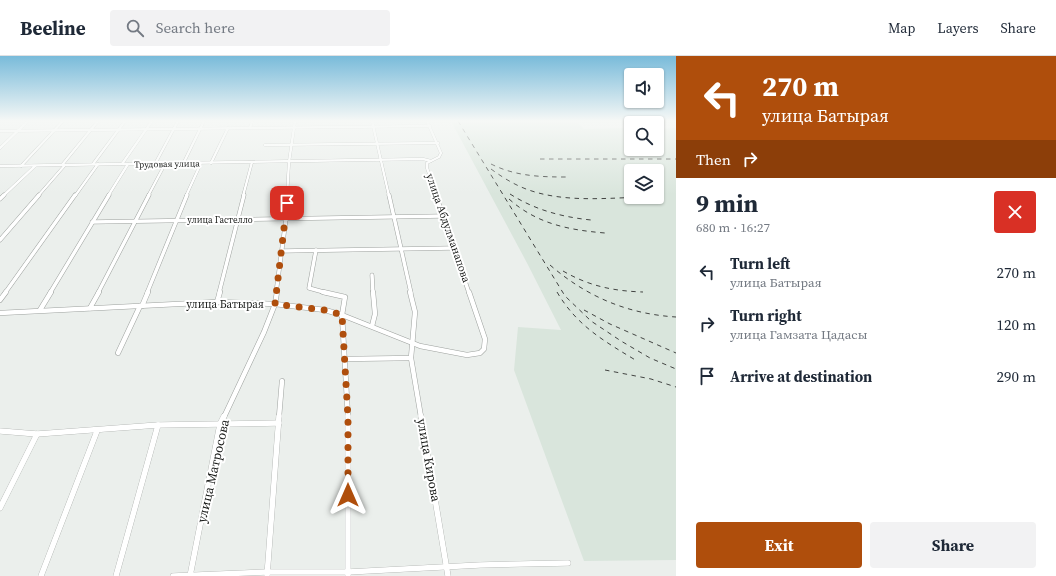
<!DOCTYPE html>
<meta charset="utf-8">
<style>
:root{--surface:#fff;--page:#f2f2f3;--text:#1f2937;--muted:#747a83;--line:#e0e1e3;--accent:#af4e0c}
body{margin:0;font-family:"Source Serif 4",serif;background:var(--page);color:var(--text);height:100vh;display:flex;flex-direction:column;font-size:15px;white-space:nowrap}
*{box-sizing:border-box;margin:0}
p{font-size:13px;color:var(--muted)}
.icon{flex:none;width:22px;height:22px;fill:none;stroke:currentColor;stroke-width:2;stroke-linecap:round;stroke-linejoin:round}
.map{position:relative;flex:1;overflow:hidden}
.side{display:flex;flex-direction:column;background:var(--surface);width:380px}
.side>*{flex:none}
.guide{background:#af4e0c;color:#fff;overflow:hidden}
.buttons{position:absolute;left:624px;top:12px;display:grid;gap:8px}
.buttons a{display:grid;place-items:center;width:40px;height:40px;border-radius:4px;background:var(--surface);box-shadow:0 1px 3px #0004;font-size:20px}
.pin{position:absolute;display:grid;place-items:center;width:34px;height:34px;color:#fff;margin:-17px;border-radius:8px;box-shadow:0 2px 6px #0006}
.me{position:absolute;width:44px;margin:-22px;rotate:0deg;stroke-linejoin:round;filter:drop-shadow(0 0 3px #0008)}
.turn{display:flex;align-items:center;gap:14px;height:84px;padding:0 20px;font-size:18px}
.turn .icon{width:52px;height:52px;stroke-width:2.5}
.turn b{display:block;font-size:28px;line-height:34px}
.then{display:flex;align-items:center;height:38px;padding:0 20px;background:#0003;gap:8px;font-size:15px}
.round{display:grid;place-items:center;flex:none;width:42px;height:42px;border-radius:4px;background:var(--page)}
.summary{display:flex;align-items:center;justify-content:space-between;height:68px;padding:0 20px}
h1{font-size:24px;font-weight:700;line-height:30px}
.cta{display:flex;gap:8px;margin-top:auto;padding:8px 20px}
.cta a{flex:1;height:46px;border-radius:4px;background:var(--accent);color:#fff;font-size:16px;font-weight:700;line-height:46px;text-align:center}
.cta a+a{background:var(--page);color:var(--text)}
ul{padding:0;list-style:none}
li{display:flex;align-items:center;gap:12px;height:52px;padding:0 20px}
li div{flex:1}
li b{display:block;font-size:15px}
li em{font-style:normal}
header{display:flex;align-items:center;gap:24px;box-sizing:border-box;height:56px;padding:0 20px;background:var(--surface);border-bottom:1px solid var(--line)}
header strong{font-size:19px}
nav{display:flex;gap:22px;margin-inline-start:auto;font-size:14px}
.search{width:280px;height:36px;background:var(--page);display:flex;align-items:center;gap:10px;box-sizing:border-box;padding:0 14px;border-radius:4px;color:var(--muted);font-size:15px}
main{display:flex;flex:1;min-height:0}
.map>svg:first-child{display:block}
</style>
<header>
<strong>Beeline</strong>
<div class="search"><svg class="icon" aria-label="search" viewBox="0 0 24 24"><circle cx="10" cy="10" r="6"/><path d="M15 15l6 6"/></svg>Search here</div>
<nav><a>Map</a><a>Layers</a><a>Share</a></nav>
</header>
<main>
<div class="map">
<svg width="676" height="520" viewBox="0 0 676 520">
<rect width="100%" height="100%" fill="#ebefec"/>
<path fill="#d9e5dc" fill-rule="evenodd" d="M451,65H576L584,73L631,72V93H657V73L676,72V504L584,505L514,314L518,271L561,274L527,207ZM631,115H657V141H631Z"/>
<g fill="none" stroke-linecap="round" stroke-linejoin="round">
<g stroke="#9da19e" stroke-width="3">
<g id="street-far3">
<path d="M372,65L389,140"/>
<path d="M427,65L441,97L439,101L427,107V112L437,140"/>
<path d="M250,72L252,65"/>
<path d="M0,75L430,70"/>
<path d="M265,89L438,87"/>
<path d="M0,92L28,65"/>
<path d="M211,107L228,72"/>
<path d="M93,108L125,65"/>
<path d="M122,108L152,65"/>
<path d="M155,108L178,65"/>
<path d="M183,108L204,65"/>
<path d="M62,109L98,65"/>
<path d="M0,110L423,103L431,105"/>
<path d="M21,110L63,65"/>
<path d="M3,140L35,110"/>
<path d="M38,140L65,109"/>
<path d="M75,140L98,108"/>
<path d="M108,140L128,108"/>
<path d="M148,140L165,108"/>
<path d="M186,140L201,107"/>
<path d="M243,140L252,106"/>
<path d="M287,140L289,106L295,65"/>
</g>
</g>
<g stroke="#9da19e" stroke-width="4.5">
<g id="street-far2">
<path d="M389,139L411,237"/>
<path d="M436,139L469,237"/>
<path d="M0,143L4,139"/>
<path d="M92,166L443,160"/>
<path d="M0,184L39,139"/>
<path d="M316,194L309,232L327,237"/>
<path d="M282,195L454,192"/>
<path d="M372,219L373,237"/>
<path d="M5,237L75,139"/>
<path d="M50,237L109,139"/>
<path d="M98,237L149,139"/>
<path d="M147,237L187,139"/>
<path d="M219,237L244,139"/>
<path d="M276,237L286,163L287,139"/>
</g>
</g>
<g stroke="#9da19e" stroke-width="5.5">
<g id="street-far1">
<path d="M323,236L345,241L342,259L348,361"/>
<path d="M410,236L415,256L411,302L421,361"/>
<path d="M0,244L6,236"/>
<path d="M217,246L220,236"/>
<path d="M142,250L148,236"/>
<path d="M90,252L99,236"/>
<path d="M40,254L51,236"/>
<path d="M0,257L217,246L275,248L325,254L342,259L420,290L467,299L480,297L484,293L485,283L469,236"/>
<path d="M372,270L375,258L373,236"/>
<path d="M118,297L140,250"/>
<path d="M346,303L411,302"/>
<path d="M224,361L264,276L275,248L277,236"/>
<path d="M279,361L282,325"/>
</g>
</g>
<g stroke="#9da19e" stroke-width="6">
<g id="street">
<path d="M348,360V520"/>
<path d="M421,360L448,520"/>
<path d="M0,375L37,378L158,369L279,367"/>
<path d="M0,452L37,378"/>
<path d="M41,520L97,375"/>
<path d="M116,520L158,369"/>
<path d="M173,520L267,516H348L480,509L568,507"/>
<path d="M190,520L220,368L224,360"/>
<path d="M267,520L279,360"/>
</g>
</g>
<use href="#street-far3" stroke="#fff" stroke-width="2.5"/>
<use href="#street-far2" stroke="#fff" stroke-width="3.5"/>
<use href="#street-far1" stroke="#fff" stroke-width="4.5"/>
<use href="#street" stroke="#fff" stroke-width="5.5"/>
<g stroke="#424442" stroke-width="1" stroke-dasharray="4.5 4.5" stroke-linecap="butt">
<path d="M458,65L565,240L591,265L621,285L650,302L676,313"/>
<path d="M540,103H676"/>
<path d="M491,108C515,120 539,121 566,121"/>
<path d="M491,113C502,121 513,128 526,133C563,147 606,142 645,141"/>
<path d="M510,138C535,154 562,161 591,164"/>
<path d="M509,143C537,168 569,174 605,177"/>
<path d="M550,209C587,241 628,258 676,261"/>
<path d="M563,215C589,230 613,235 643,236"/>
<path d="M557,236C577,270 604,285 637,305"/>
<path d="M584,254L610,268L676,297"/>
<path d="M605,314L651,323L676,331"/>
</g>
</g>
<linearGradient id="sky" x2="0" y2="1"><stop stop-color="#79bbda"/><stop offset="0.47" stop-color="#f6f8f6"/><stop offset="1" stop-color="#f6f8f6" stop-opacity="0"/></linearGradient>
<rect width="676" height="138" fill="url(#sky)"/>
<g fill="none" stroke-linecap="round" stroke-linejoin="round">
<path stroke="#af4e0c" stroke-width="7" stroke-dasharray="0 12.6" d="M287,147L275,248L325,254L342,259L348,362V439"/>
</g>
<g text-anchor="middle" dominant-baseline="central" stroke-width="4" stroke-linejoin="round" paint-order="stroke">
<g font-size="9" fill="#1a1c1a" stroke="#fff">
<text transform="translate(167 108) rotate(-1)">Трудовая улица</text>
<text x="220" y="164">улица Гастелло</text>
</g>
<g font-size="11" fill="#1a1c1a" stroke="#fff">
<text transform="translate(448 172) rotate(71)">улица Абдулманапова</text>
<text x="225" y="248">улица Батырая</text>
</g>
<g font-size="13" fill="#1a1c1a" stroke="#fff">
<text transform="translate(429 404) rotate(80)">улица Кирова</text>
<text transform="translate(213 415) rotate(-77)">улица Матросова</text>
</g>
</g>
</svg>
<div class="buttons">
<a><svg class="icon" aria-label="sound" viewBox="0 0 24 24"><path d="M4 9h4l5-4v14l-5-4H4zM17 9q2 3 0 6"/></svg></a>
<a><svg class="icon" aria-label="search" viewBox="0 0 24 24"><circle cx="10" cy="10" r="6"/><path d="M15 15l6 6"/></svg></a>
<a><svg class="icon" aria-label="layers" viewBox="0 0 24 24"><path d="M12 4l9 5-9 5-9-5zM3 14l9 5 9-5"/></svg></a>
</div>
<div class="pin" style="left:287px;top:147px;background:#d93025"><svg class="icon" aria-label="arrive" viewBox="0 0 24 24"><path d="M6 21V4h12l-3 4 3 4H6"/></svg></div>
<svg class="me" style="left:348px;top:439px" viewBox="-20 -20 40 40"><path d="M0-17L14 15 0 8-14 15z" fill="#af4e0c" stroke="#fff" stroke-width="4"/></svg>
</div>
<section class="side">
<div class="guide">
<div class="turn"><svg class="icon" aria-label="left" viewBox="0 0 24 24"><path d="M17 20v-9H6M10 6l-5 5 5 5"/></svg><div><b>270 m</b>улица Батырая</div></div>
<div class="then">Then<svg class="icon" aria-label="right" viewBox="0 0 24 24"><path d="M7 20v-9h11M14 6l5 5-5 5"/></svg></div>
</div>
<div class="summary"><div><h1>9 min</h1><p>680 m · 16:27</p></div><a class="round" style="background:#d93025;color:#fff"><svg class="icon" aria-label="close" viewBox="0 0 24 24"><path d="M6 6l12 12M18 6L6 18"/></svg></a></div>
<ul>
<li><svg class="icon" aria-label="left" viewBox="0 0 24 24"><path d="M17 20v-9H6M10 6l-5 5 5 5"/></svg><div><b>Turn left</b><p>улица Батырая</p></div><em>270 m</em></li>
<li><svg class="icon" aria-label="right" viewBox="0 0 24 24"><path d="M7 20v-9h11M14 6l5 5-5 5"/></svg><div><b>Turn right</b><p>улица Гамзата Цадасы</p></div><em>120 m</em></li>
<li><svg class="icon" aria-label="arrive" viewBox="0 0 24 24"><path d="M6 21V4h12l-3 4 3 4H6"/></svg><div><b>Arrive at destination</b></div><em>290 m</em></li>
</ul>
<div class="cta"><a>Exit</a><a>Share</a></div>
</section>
</main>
